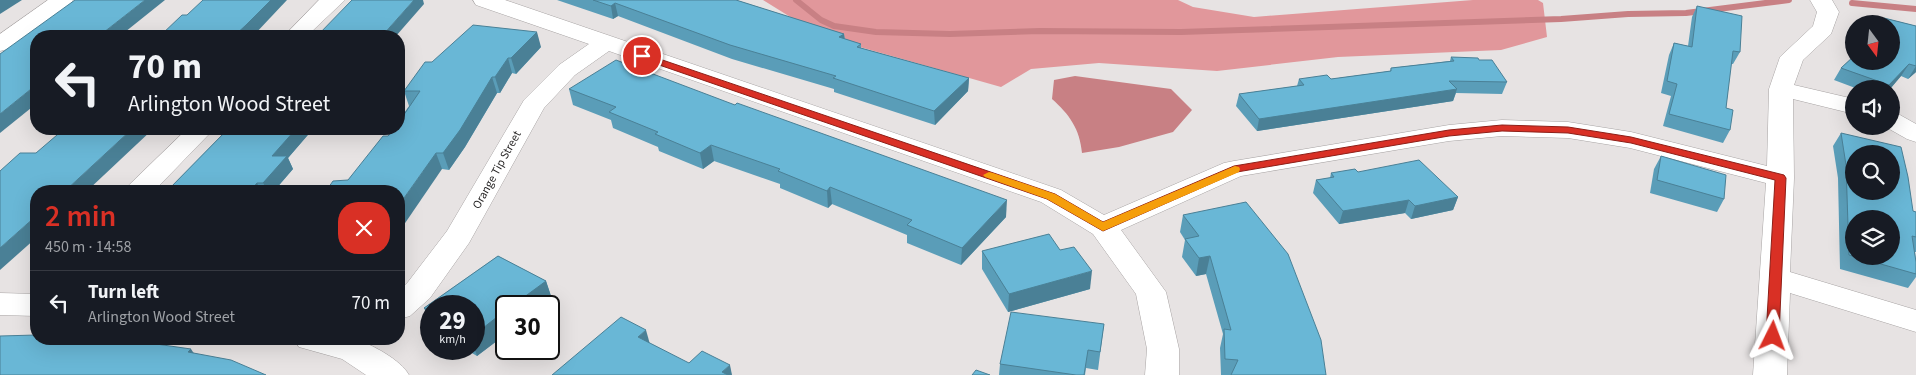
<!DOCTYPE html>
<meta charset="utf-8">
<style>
:root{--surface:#171b24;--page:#20242c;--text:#f1f3f6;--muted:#9ea1a6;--line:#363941;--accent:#d93025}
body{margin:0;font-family:"Source Sans 3",sans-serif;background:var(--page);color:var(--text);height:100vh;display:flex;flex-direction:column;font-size:19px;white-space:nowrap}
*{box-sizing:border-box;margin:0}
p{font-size:16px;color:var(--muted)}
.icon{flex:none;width:28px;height:28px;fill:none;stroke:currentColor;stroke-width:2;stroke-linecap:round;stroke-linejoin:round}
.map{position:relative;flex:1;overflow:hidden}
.drawer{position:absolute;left:30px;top:185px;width:375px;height:160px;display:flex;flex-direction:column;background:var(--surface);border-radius:20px;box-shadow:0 5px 20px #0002}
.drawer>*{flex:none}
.banner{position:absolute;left:30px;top:30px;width:375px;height:105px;border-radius:20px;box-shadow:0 5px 20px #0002;background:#171b24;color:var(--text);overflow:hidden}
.needle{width:32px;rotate:165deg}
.fabs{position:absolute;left:1845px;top:15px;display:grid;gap:10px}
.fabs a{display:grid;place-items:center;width:55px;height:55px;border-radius:50%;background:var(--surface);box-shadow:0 5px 20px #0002;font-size:25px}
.speed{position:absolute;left:420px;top:295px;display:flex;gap:10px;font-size:25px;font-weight:700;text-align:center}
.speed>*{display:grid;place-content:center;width:65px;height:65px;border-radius:50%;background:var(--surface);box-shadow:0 5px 20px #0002;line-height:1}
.speed small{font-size:12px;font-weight:400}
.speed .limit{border:2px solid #111;border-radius:8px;background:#fff;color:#111}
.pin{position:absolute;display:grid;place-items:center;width:42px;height:42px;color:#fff;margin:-21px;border:2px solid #fff;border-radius:50%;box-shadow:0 1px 5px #0007}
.me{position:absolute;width:55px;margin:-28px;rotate:3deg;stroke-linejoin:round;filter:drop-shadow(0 0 4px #0008)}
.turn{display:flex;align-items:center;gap:18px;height:105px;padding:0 15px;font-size:22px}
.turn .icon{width:65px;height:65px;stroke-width:2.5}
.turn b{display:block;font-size:35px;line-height:42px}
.round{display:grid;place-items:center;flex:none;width:52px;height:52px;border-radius:20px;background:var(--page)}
.head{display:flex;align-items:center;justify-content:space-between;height:85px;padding:0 15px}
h1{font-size:30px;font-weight:600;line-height:38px;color:var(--accent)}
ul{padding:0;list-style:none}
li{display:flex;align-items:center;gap:15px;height:65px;padding:0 15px;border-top:1px solid var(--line)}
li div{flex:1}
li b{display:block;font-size:19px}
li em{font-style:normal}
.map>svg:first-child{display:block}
</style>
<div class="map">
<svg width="1916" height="375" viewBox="0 0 1916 375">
<rect width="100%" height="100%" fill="#e7e3e3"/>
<path fill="#e1979b" d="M763,0H1178L1193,7L1254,17L1473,0H1538L1543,3L1547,37L1501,50L1338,57L1217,71L1099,63L1031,69L1001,87L821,36Z"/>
<path fill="#c88084" d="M1075,76L1171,89L1192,110L1173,132L1119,147L1082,153C1080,129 1069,114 1052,99L1054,80Z"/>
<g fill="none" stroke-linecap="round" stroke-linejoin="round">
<g stroke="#c88084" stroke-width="6">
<path d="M796,0L821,20L834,26L876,32L950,34L1040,31L1181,32L1561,19L1628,14L1686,13L1789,0"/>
<path d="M1852,3L1916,9"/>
</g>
<g stroke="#a8a4a4" stroke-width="1">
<g id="minor">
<path d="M48,0H73L70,5L8,49L0,51V34Z"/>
<path d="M319,0H345L307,36H284Z"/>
<path d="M473,0H505L1061,190L1104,215L1224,163L1234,161L1449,125L1502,120L1568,122L1631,132L1767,166L1769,89L1780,57L1813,26L1817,12L1810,0H1832L1839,12L1831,34L1803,60L1794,85L1854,99V114L1793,99L1794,178L1790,272L1916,310V332L1790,293L1787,375H1753L1766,183L1630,148L1568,138L1502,136L1449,141L1241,176L1121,230L1166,292L1179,349V375H1145L1147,349L1136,294L1093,234L1041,202L609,51L575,75L544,108L469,243L430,298L410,316L399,319V291L408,282L447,231L524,100L559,65L589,44L476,5Z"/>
<path d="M1891,112L1900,115L1916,124V142L1907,139L1884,126H1891Z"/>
<path d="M187,129H214L154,191H125L129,185Z"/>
<path d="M0,293L36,294V316L0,315Z"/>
<path d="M294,339H355C371,344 401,360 409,375H366L342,359L299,347Z"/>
</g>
</g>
<use href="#minor" fill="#fff" fill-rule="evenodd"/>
</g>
<g fill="#5a9db8">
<path d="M557,0H736L844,34L845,39L861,44V48L969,78L968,91L935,125L834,92V89L732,59L618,16L613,19Z"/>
<path d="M1697,6L1740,52L1733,64H1731L1726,108L1730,130L1723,143L1663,126L1671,96L1661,93L1669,55L1674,43L1688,46L1692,17Z"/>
<path d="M1884,18L1916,26V72L1908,79L1901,76L1890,89H1858L1834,80L1841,68L1891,24H1881Z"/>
<path d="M541,47L516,74L512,73L500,93H497L465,147L449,170L442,169L348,180L388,136L409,106L404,91L432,62Z"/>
<path d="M1451,57L1479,60L1507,82L1502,94L1456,93L1453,101L1257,131L1236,106L1239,94L1297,86L1299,79H1331L1390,71L1391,68L1450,61Z"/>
<path d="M569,89L1006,217L961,265L907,243V235L832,204L828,208L780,188V184L714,161L703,169L659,151L658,147L613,128L611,120L573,105Z"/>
<path d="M228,129H313L288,158L293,169L274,191H167Z"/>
<path d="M1841,133L1913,211L1916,212V252H1915L1916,262V277L1908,288L1840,269L1838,178L1833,146Z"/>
<path d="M1661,156L1724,199L1717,212L1650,193L1654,169Z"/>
<path d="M1358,172L1458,197L1453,210L1411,219L1405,213L1339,224L1313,193L1316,180L1330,178L1331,173Z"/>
<path d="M1183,215L1326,375H1221L1220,348L1223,334L1206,274L1196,276L1182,257L1185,240L1180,232Z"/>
<path d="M982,251L1090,289L1008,312L982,269Z"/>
<path d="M498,256L546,281L552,299L542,306H506V334L477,356L465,349H474V306H431V324L424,308Z"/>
<path d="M1104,324L1098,370L1086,368L1085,375H999L1000,364Z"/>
</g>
<g fill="#4a8096">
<path d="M0,0H22L0,14Z"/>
<path d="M145,0H165L120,36H99Z"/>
<path d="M271,0H287L253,36H234Z"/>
<path d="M414,0H423L424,4L396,36H382Z"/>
<path d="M615,3L618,16L613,19L611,6Z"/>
<path d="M537,32L541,47L516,74L511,58Z"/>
<path d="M844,34L845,47L839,37Z"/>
<path d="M508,58L512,73L500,93L495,77Z"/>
<path d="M1909,64L1901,76L1890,89H1887L1889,85Z"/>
<path d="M1916,66V72L1908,79Z"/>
<path d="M492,77L497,93L465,147L449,170L443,153Z"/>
<path d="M969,78L968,91L935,125L934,111Z"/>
<path d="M36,85V104L0,133V114Z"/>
<path d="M1457,89L1453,101L1257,131L1259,119Z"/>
<path d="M132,129H153L87,191H65Z"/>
<path d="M296,129H313L288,158L293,169L274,191H268L263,183L272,156Z"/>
<path d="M711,145L714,161L703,169L700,153Z"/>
<path d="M436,153L442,169L399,232V205Z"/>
<path d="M257,183L261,191H250Z"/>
<path d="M830,187L832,204L828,208L827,191Z"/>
<path d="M1458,197L1453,210L1411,219L1415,206Z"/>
<path d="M1007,200L1006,217L961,265L962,248Z"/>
<path d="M1409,200L1405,213L1339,224L1343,211Z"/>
<path d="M36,216V238L0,270V248Z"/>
<path d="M1210,256L1206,274L1196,276L1199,258Z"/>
<path d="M1092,271L1090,289L1008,312L1009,294Z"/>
<path d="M546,281L552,299L542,306H512Z"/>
<path d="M506,310V334L477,356L474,347V335Z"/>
<path d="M646,330L651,348L638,337Z"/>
<path d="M191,349L203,367L188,352Z"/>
<path d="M730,365L732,375H723L722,372Z"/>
</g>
<g fill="#69b7d6" stroke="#4a8096" fill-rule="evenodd">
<path d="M75,0H145L99,36H36V85L0,114V54Z"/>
<path d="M203,0H271L246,25L234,36H160L182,15H187Z"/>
<path d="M352,0H414L382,36H317Z"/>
<path d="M593,0H736L844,34L839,37L861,44L857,47L969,78L934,111L833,78L836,76L730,45L615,3L611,6Z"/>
<path d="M1697,6L1742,16L1740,52L1733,51L1726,108L1733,110L1730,130L1669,114L1677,84L1667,81L1674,43L1692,47Z"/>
<path d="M1884,18L1916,26V66L1909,64L1889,85L1841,68L1854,56V61H1891V24H1882Z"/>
<path d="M473,25L537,32L511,58H508L495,77H492L460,130L443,153H436L399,205V191H326L333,181L348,180L383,136H388L394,129H399V122L420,91H404L425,62H432Z"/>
<path d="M1451,57L1478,58L1479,60H1492L1507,82L1449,81L1457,89L1259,119L1239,94L1304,85L1299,79L1327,75L1331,79L1391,71V68L1454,61Z"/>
<path d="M616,60L735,105L737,103L790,122L1007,200L962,248L907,225L912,220L830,187L827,191L778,171L780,169L711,145L700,153L655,134L658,132L609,112L616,107L569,89Z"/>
<path d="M64,129H132L65,191H36V216L0,248V171L20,153H36Z"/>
<path d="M228,129H296L272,156H287L263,183H257L250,191H167Z"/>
<path d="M1841,133L1901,147L1908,177L1913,211L1916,212V237L1912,236L1916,262V274L1849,255L1846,165ZM1854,154H1891V191H1854ZM1854,219H1891V256H1854Z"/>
<path d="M1661,156L1726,175L1724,199L1657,180Z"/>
<path d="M1419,160L1458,197L1415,206L1409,200L1343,211L1316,180L1334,177L1331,173L1355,169L1358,172Z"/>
<path d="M1246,202L1288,254L1321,340L1326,375H1231L1238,360L1225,359L1224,329L1231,330L1210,256L1199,258L1185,239L1199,236L1183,215Z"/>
<path d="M1049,234L1060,250L1074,247L1092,271L1009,294L982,251Z"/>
<path d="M498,256L546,281L512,306H506V310L474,335V306H431V312L424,308Z"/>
<path d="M1011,312L1104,324L1100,352L1088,350L1084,375H1076L1000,364Z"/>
<path d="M621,317L646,330L638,337L689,363L702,351L730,365L722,372L728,375H552Z"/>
<path d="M36,335V339H121L191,349L188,352L231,360L266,375H0V336Z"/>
<path d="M976,370L990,375H972Z"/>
</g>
<path fill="#d93025" stroke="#8d1f18" d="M642,53L1055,194L1103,222L1234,166L1449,130L1502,125L1568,127L1631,137L1784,175L1786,178L1779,336L1777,340H1768L1766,336L1775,180L1631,143L1568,133L1502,131L1449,136L1237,172L1103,231L1047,199L639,58V54Z"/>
<path fill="#f59e0b" d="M1235,166L1239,167L1240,169L1239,172L1103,231L1047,199L985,177L983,175L989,172L993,173L1055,194L1103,222Z"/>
<g text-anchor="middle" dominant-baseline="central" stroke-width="5" stroke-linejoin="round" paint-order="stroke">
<g font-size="12" fill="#272525" stroke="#fff">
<text transform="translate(497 170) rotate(-61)">Orange Tip Street</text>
</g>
</g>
</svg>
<div class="fabs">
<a><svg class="needle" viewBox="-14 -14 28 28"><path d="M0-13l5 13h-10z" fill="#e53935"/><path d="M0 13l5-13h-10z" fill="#9ea1a6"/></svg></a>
<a><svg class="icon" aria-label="sound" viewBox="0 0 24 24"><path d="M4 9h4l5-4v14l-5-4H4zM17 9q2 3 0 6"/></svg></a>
<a><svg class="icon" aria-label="search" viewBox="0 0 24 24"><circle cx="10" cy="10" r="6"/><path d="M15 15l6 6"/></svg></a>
<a><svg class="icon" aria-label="layers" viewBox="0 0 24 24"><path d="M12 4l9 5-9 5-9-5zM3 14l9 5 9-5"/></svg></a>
</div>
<div class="speed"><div>29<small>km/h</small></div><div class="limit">30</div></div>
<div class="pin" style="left:642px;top:56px;background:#d93025"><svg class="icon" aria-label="arrive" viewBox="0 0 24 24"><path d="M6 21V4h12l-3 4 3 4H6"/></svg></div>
<svg class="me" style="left:1773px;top:336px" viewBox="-20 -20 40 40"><path d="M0-17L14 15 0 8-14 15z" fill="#d93025" stroke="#fff" stroke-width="4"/></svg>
<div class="banner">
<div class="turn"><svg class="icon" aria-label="left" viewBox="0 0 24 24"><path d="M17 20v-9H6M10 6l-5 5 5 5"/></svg><div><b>70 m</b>Arlington Wood Street</div></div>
</div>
<section class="drawer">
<div class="head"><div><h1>2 min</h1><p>450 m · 14:58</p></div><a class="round" style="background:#d93025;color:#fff"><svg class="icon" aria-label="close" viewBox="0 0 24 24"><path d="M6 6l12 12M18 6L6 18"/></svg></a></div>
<ul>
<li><svg class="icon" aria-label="left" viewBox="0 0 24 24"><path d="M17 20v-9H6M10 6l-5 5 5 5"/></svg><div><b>Turn left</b><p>Arlington Wood Street</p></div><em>70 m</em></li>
</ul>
</section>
</div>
